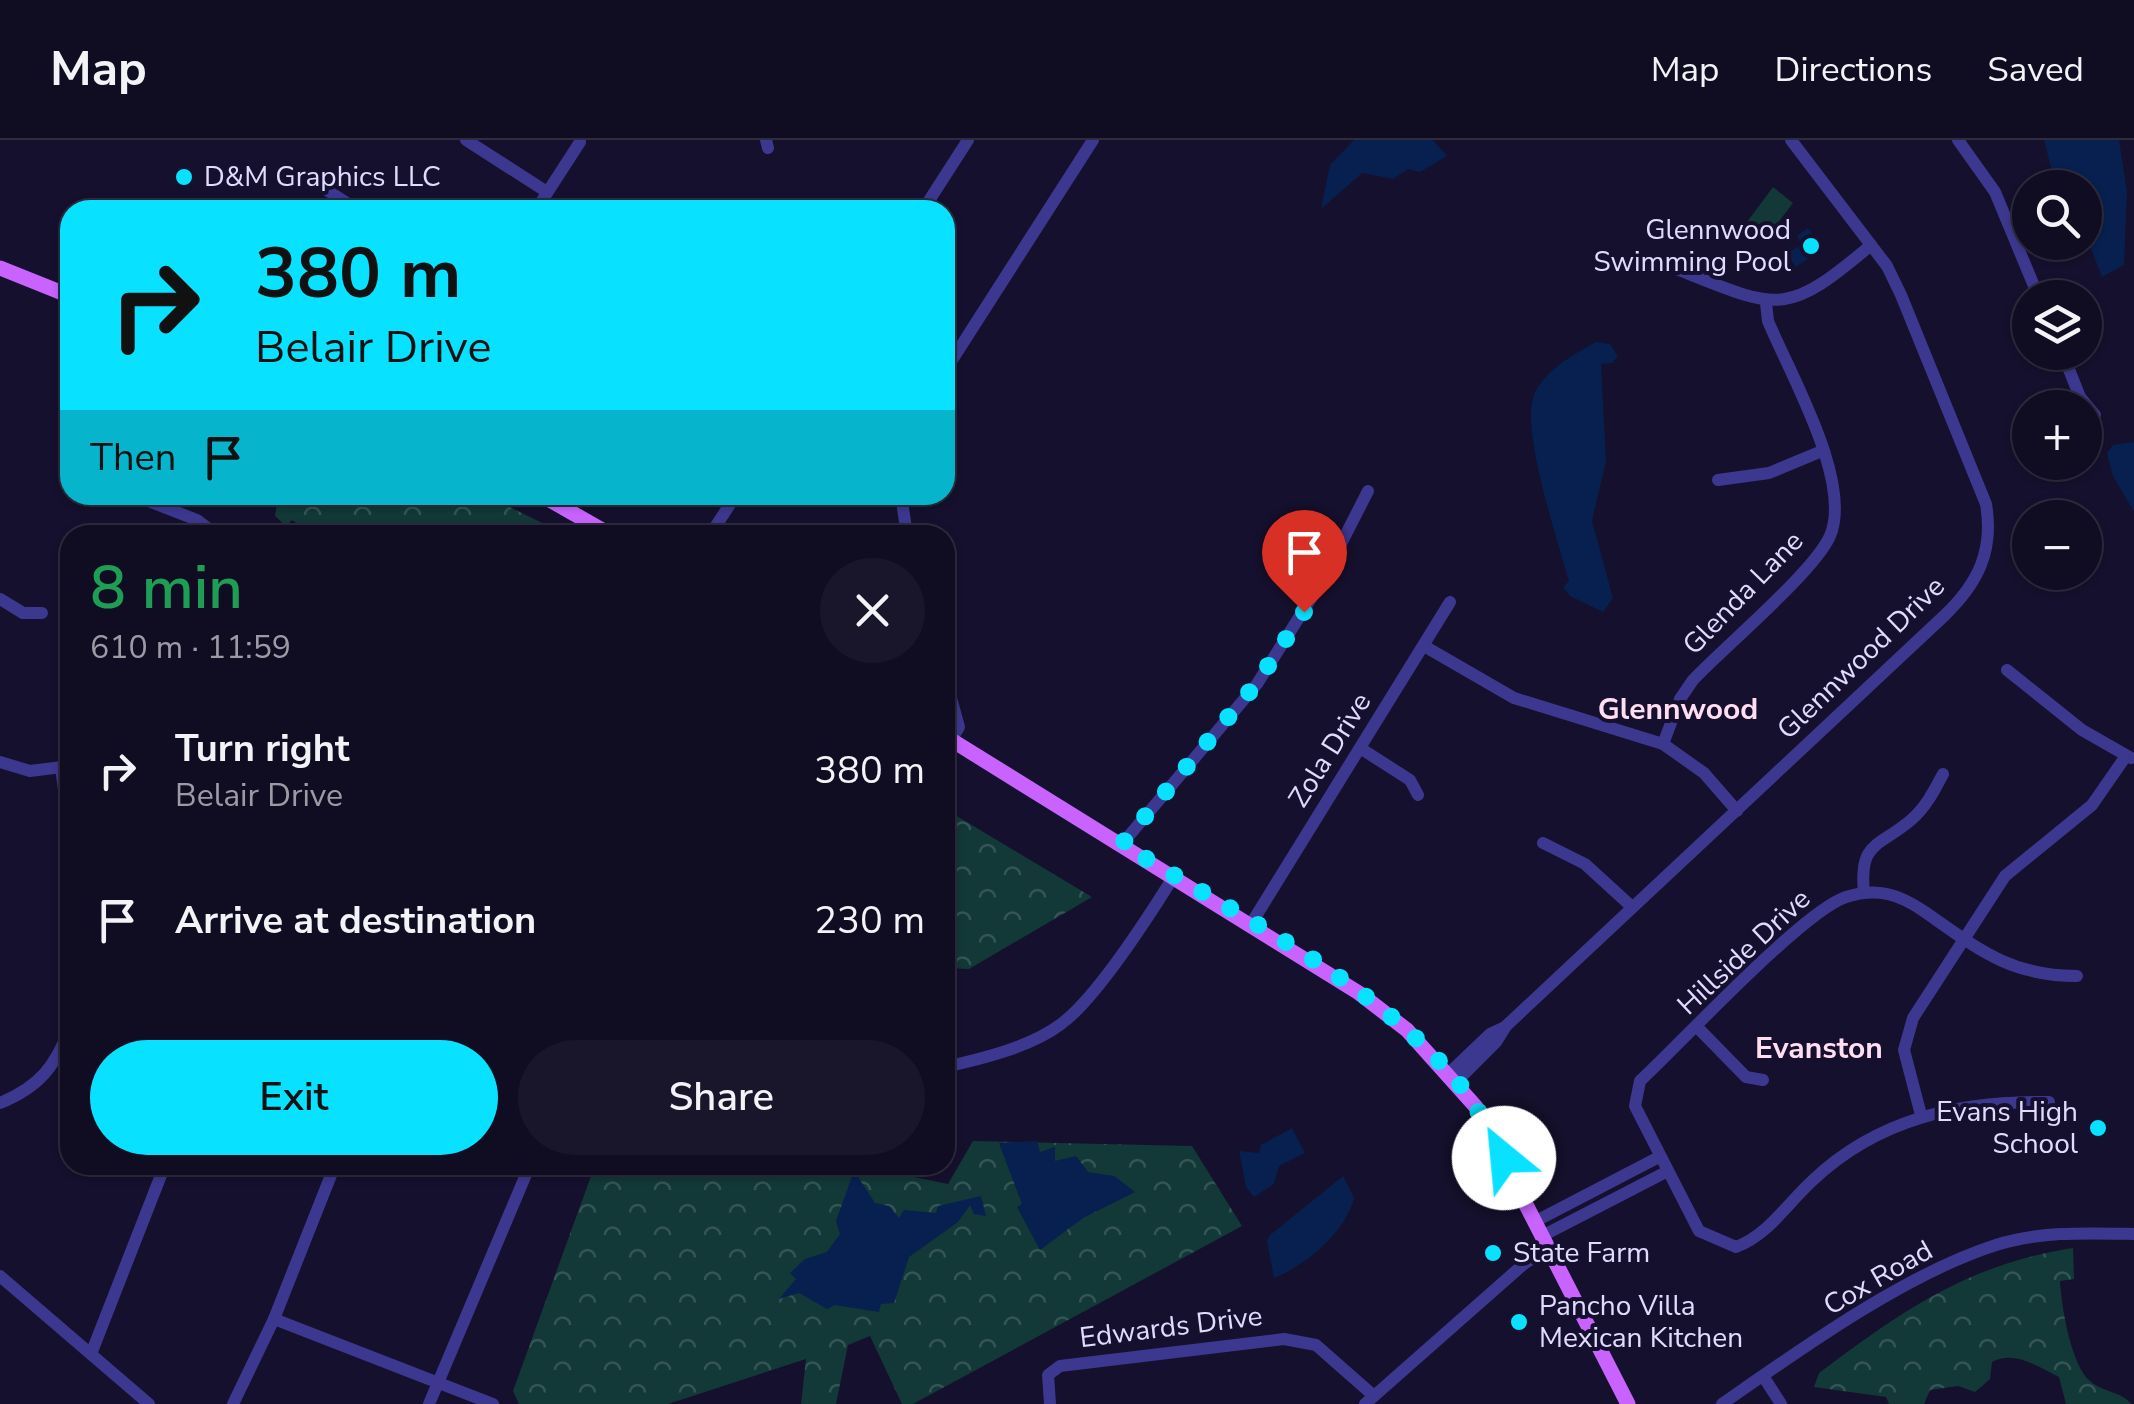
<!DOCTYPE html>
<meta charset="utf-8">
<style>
:root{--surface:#100c22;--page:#19152a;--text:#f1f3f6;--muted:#9c9ba5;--line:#302c40;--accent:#08e1ff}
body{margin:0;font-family:"Nunito Sans",sans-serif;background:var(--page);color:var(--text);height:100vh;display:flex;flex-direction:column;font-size:38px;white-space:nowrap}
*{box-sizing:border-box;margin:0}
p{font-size:32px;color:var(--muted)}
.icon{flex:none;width:55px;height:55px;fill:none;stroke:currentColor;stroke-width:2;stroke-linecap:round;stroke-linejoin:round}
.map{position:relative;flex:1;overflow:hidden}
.panel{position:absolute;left:60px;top:385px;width:895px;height:650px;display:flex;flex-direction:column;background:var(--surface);border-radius:30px;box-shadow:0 2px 8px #0004,0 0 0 2px var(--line)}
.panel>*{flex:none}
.banner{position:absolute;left:60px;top:60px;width:895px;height:305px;border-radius:30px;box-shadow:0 2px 8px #0004,0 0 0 2px var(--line);background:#08e1ff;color:#111;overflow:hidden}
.controls{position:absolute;left:2012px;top:30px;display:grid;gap:20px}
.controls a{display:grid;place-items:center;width:90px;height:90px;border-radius:50%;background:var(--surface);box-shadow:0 2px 8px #0004,0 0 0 2px var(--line);font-size:50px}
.pin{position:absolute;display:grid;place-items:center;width:85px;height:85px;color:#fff;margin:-102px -42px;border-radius:50% 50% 50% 0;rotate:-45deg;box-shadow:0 0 10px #0007}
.pin .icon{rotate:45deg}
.me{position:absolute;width:110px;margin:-55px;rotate:332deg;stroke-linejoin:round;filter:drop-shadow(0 0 8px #0008)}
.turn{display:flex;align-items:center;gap:35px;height:210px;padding:0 30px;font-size:45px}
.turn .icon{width:130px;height:130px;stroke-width:2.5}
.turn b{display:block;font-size:70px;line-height:85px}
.then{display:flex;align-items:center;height:95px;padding:0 30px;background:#0003;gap:20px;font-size:38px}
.round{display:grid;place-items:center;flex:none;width:105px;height:105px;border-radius:52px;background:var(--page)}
.head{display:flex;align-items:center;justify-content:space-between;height:170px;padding:0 30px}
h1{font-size:60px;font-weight:600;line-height:75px;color:#1e9e55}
.button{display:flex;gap:20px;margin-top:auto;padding:20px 30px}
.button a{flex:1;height:115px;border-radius:60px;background:var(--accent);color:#111;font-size:40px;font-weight:600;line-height:115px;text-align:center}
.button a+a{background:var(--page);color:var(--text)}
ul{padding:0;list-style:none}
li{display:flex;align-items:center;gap:30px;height:150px;padding:0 30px}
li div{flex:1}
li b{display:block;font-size:38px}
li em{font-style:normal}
header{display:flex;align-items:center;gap:60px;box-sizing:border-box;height:140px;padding:0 50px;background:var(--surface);border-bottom:2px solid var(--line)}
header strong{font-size:48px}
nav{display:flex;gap:55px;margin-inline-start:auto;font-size:35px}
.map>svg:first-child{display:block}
</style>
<header>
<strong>Map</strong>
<nav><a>Map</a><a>Directions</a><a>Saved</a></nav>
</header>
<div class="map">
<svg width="2134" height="1264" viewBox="0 0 2134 1264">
<defs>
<pattern id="forest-crowns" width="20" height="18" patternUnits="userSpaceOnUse" patternTransform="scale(2.5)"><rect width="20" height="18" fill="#123837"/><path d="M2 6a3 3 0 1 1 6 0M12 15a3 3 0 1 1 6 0" fill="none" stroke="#345455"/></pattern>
</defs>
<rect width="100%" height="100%" fill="#15102d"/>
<path fill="#123837" d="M1773,47L1793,63L1764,101L1744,86Z"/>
<g fill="url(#forest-crowns)">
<path d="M285,355H485L567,395H303L301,386L292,380L286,386L275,376L277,363Z"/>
<path d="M945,669L1092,757L969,829L945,828Z"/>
<path d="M973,1001L1192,1006L1242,1086L913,1264H902L870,1196L848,1205L836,1264H801L806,1219L668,1264H519L513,1251L595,1025H856L948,1044Z"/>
<path d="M2073,1108L2074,1139L2060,1141C2061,1164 2071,1226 2090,1241C2102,1252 2123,1252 2131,1264H2066L2059,1237C2039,1227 2014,1210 1992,1222L1990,1239L1975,1252L1958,1246L1930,1250L1924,1264H1889L1886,1257L1814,1247L1819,1233C1902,1171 1968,1124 2073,1108Z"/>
</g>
<g fill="#07204f">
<path d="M1354,0H1433L1447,16L1420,32L1408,29L1393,39L1362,33L1321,69L1330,25Z"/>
<path d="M2044,0H2119L2127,52L2124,125L2102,137L2085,93V48L2056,47Z"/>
<path d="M1808,88L1823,108L1796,127L1786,113L1802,105L1797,96Z"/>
<path d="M1596,202L1610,204L1618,216L1612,223L1601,224L1606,321L1592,381L1613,458L1603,472L1570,456L1563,447L1569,441C1558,402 1522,294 1533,258C1541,232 1574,214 1596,202Z"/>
<path d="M2134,302V372L2113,336L2107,313L2113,305Z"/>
<path d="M1292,988L1305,1013L1279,1026L1274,1044L1254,1057L1246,1047L1239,1011L1259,1013L1261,1005Z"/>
<path d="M1037,1001L1040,1012L1055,1007V1021L1076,1016L1088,1032L1114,1036L1135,1052L1083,1078L1040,1110L1017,1067L1022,1064L999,1003Z"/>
<path d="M854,1031L875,1063L889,1066L899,1078L904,1070L936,1073L938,1066L981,1056L986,1076L974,1074L970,1065L958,1082L909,1117L894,1163L881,1164L879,1172L835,1165L827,1169L799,1153L779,1159L796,1139L790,1133L805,1119L827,1112L840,1094L836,1081Z"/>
<path d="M1343,1036L1354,1058C1346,1092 1306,1125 1274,1138L1267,1101L1270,1095Z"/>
</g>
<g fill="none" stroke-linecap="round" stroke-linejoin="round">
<g stroke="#3d388f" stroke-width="12">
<path d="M466,0L547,52"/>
<path d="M766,0L768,8"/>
<path d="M1958,0L1995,52L2039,158"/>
<path d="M325,49L358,70"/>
<path d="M536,70L580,2"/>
<path d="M923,70L968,0"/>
<path d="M1679,130C1779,170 1786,177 1871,105"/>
<path d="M2062,212L2080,257L2095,275"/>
<path d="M945,231L1093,0"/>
<path d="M1718,340L1769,333L1822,311"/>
<path d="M133,355L197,380L217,395"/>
<path d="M901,355L907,395"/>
<path d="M577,395L583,379"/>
<path d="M710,395L736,355"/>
<path d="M0,459L23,473H42"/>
<path d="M1424,506L1514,558L1663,604L1704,633L1737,671"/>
<path d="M2007,530L2082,590L2131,618"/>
<path d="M945,536L959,587L951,600"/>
<path d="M1663,604L1680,559L1693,540C1724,507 1814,432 1830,396C1853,342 1790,234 1768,181L1766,163"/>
<path d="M1360,608L1410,640L1418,655"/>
<path d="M0,622L30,631L70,626"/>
<path d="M61,628L70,693"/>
<path d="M1543,703L1585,724L1632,767"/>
<path d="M1122,704L1257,544L1322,441L1368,351"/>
<path d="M1864,753C1859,701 1878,708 1911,680C1926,667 1934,651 1943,634"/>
<path d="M1251,784L1450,462"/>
<path d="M1698,888L1746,937L1763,940"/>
<path d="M945,927C981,919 1031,907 1061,884C1097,858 1149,776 1174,736"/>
<path d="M1449,933L1490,894L1503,888"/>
<path d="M1457,941L1496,902L1506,886L1945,475C1978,443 1994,411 1986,364L1901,155L1887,126L1791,0"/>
<path d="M2049,962C1960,961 1878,978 1812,1041C1787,1064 1768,1095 1736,1107L1699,1091L1635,966L1640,941C1681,903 1803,771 1846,757C1877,747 1899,754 1925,772C1978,809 2010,836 2077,836"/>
<path d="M0,963C39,947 55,927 70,888"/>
<path d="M1921,975L1904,910L1913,878L2005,736L2092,665L2126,616"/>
<path d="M1536,1081L1659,1017"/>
<path d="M1544,1095L1666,1032"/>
<path d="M0,1136L149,1264"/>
<path d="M274,1179L493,1264"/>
<path d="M91,1214L165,1025"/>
<path d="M1763,1236L1781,1264"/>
<path d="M233,1264L274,1179L335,1025"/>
<path d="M429,1264L530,1025"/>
<path d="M1050,1264L1048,1235L1060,1226L1284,1199L1316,1205L1374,1256"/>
<path d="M1365,1264L1525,1123L1550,1108"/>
<path d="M1722,1264C1801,1209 1905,1134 1996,1105C2040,1091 2088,1093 2134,1094"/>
</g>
<g stroke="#c863ff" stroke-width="15">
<path d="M0,128L70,156"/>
<path d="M541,355L611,395"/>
<path d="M945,596L1359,853L1407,890L1476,967L1628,1264"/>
</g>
</g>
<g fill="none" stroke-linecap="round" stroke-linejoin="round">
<path stroke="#08e1ff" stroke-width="18" stroke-dasharray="0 32.4" d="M1304,472L1256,544L1122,704C1233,773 1372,840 1457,941C1476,964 1490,992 1504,1018"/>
</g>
<g fill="#08e1ff" stroke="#15102d" stroke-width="4">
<circle cx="184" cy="37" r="10"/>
<circle cx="1811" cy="106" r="10"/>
<circle cx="2098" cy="988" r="10"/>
<circle cx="1493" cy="1113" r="10"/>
<circle cx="1519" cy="1182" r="10"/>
</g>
<g text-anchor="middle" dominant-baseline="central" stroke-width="8" stroke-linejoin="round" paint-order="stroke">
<g font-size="28" fill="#e1dcff" stroke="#15102d" text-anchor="start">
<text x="204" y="37">D&amp;M Graphics LLC</text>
<text x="1791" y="90" text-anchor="end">Glennwood<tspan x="1791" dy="32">Swimming Pool</tspan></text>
<text x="2078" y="972" text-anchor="end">Evans High<tspan x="2078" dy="32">School</tspan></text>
<text x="1513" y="1113">State Farm</text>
<text x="1539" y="1166">Pancho Villa<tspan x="1539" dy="32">Mexican Kitchen</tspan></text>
</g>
<g font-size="28" fill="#e1dcff" stroke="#15102d">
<text transform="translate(1743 453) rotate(-46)">Glenda Lane</text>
<text transform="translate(1861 518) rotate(-44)">Glennwood Drive</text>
<text transform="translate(1330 610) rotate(-58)">Zola Drive</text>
<text transform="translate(1744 812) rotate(-43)">Hillside Drive</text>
<text transform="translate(1878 1138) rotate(-30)">Cox Road</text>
<text transform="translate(1171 1187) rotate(-7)">Edwards Drive</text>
</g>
<g font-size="30" font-weight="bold" fill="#ffdef2" stroke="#15102d">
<text x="1678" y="569">Glennwood</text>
<text x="1819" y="908">Evanston</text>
</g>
</g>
</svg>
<div class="controls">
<a><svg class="icon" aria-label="search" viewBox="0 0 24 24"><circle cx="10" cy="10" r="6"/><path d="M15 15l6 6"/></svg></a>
<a><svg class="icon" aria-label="layers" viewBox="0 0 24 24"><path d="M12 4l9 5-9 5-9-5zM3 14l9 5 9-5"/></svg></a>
<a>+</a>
<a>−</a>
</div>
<div class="pin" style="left:1304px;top:472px;background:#d93025"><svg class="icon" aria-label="arrive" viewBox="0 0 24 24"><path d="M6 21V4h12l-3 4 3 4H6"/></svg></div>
<svg class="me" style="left:1504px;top:1018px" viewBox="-20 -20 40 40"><circle r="19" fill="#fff"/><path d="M0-13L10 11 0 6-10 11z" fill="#08e1ff"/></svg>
<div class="banner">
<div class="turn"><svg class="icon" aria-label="right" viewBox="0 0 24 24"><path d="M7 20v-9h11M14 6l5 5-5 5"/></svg><div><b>380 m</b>Belair Drive</div></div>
<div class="then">Then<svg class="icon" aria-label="arrive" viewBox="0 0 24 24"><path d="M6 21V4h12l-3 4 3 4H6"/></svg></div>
</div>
<section class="panel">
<div class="head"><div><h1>8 min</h1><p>610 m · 11:59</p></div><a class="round"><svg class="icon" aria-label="close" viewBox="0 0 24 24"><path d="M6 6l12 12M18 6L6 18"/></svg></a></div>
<ul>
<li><svg class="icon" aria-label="right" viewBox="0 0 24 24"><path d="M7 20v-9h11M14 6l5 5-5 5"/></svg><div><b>Turn right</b><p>Belair Drive</p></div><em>380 m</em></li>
<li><svg class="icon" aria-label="arrive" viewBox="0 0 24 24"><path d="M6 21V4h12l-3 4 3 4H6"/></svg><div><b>Arrive at destination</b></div><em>230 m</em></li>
</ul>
<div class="button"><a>Exit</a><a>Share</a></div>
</section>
</div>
